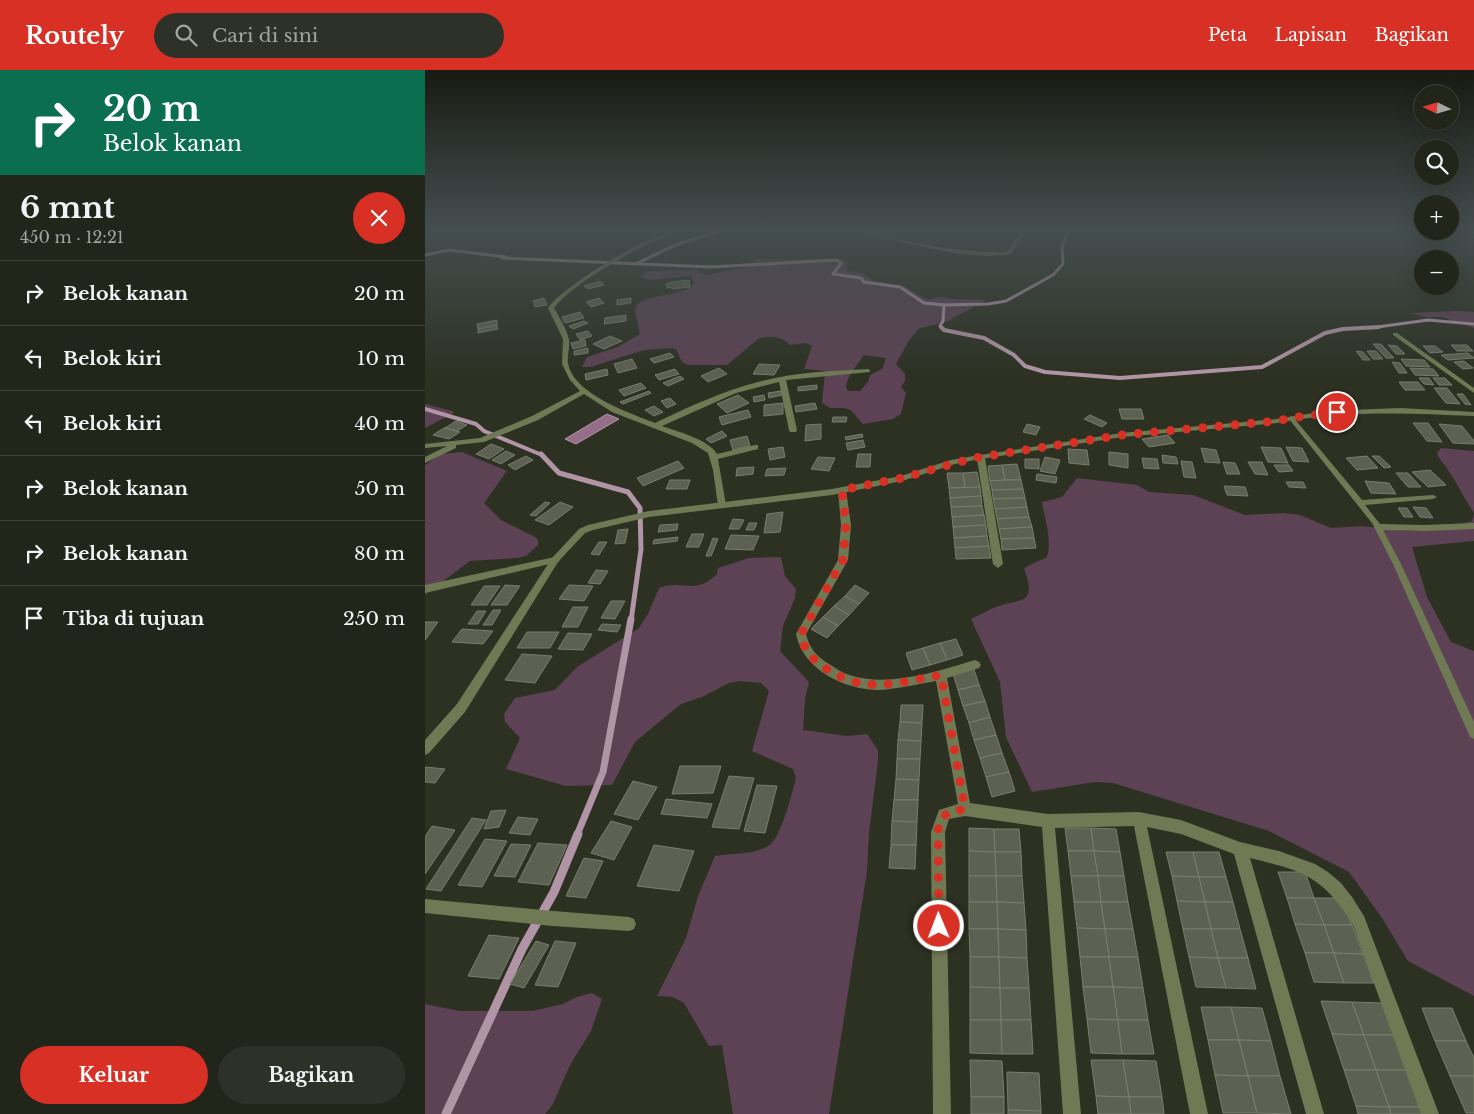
<!DOCTYPE html>
<html lang="id">
<meta charset="utf-8">
<style>
:root{--surface:#21251a;--page:#2d3127;--text:#f1f3f6;--muted:#a2a5a2;--line:#3e4239;--accent:#d93025}
body{margin:0;font-family:"Libre Baskerville",serif;background:var(--page);color:var(--text);height:100vh;display:flex;flex-direction:column;font-size:19px;white-space:nowrap}
*{box-sizing:border-box;margin:0}
p{font-size:16px;color:var(--muted)}
.icon{flex:none;width:28px;height:28px;fill:none;stroke:currentColor;stroke-width:2;stroke-linecap:round;stroke-linejoin:round}
.map{position:relative;flex:1;overflow:hidden}
.details{display:flex;flex-direction:column;background:var(--surface);width:425px}
.details>*{flex:none}
.hud{background:#0b6e4f;color:#fff;overflow:hidden}
.needle{width:32px;rotate:275deg}
.controls{position:absolute;left:989px;top:15px;display:grid;gap:10px}
.controls a{display:grid;place-items:center;width:45px;height:45px;border-radius:50%;background:var(--surface);box-shadow:0 5px 20px #0002,0 0 0 1px var(--line);font-size:25px}
.pin{position:absolute;display:grid;place-items:center;width:42px;height:42px;color:#fff;margin:-21px;border:2px solid #fff;border-radius:50%;box-shadow:0 1px 5px #0007}
.me{position:absolute;width:55px;margin:-28px;rotate:359deg;stroke-linejoin:round;filter:drop-shadow(0 0 4px #0008)}
.turn{display:flex;align-items:center;gap:18px;height:105px;padding:0 20px;font-size:22px}
.turn .icon{width:65px;height:65px;stroke-width:2.5}
.turn b{display:block;font-size:35px;line-height:42px}
.round{display:grid;place-items:center;flex:none;width:52px;height:52px;border-radius:26px;background:var(--page)}
.overview{display:flex;align-items:center;justify-content:space-between;height:85px;padding:0 20px}
h1{font-size:30px;font-weight:700;line-height:38px}
.action{display:flex;gap:10px;margin-top:auto;padding:10px 20px}
.action a{flex:1;height:58px;border-radius:30px;background:var(--accent);color:#fff;font-size:20px;font-weight:700;line-height:58px;text-align:center}
.action a+a{background:var(--page);color:var(--text)}
ul{padding:0;list-style:none}
li{display:flex;align-items:center;gap:15px;height:65px;padding:0 20px;border-top:1px solid var(--line)}
li div{flex:1}
li b{display:block;font-size:19px}
li em{font-style:normal}
header{display:flex;align-items:center;gap:30px;box-sizing:border-box;height:70px;padding:0 25px;background:var(--accent);color:#fff}
header strong{font-size:24px}
nav{display:flex;gap:28px;margin-inline-start:auto;font-size:18px}
.search{width:350px;height:45px;background:var(--page);display:flex;align-items:center;gap:12px;box-sizing:border-box;padding:0 18px;border-radius:28px;color:var(--muted);font-size:19px}
main{display:flex;flex:1;min-height:0}
.map>svg:first-child{display:block}
</style>
<header>
<strong>Routely</strong>
<div class="search"><svg class="icon" aria-label="search" viewBox="0 0 24 24"><circle cx="10" cy="10" r="6"/><path d="M15 15l6 6"/></svg>Cari di sini</div>
<nav><a>Peta</a><a>Lapisan</a><a>Bagikan</a></nav>
</header>
<main>
<section class="details">
<div class="hud">
<div class="turn"><svg class="icon" aria-label="right" viewBox="0 0 24 24"><path d="M7 20v-9h11M14 6l5 5-5 5"/></svg><div><b>20 m</b>Belok kanan</div></div>
</div>
<div class="overview"><div><h1>6 mnt</h1><p>450 m · 12:21</p></div><a class="round" style="background:#d93025;color:#fff"><svg class="icon" aria-label="close" viewBox="0 0 24 24"><path d="M6 6l12 12M18 6L6 18"/></svg></a></div>
<ul>
<li><svg class="icon" aria-label="right" viewBox="0 0 24 24"><path d="M7 20v-9h11M14 6l5 5-5 5"/></svg><div><b>Belok kanan</b></div><em>20 m</em></li>
<li><svg class="icon" aria-label="left" viewBox="0 0 24 24"><path d="M17 20v-9H6M10 6l-5 5 5 5"/></svg><div><b>Belok kiri</b></div><em>10 m</em></li>
<li><svg class="icon" aria-label="left" viewBox="0 0 24 24"><path d="M17 20v-9H6M10 6l-5 5 5 5"/></svg><div><b>Belok kiri</b></div><em>40 m</em></li>
<li><svg class="icon" aria-label="right" viewBox="0 0 24 24"><path d="M7 20v-9h11M14 6l5 5-5 5"/></svg><div><b>Belok kanan</b></div><em>50 m</em></li>
<li><svg class="icon" aria-label="right" viewBox="0 0 24 24"><path d="M7 20v-9h11M14 6l5 5-5 5"/></svg><div><b>Belok kanan</b></div><em>80 m</em></li>
<li><svg class="icon" aria-label="arrive" viewBox="0 0 24 24"><path d="M6 21V4h12l-3 4 3 4H6"/></svg><div><b>Tiba di tujuan</b></div><em>250 m</em></li>
</ul>
<div class="action"><a>Keluar</a><a>Bagikan</a></div>
</section>
<div class="map">
<svg width="1049" height="1044" viewBox="0 0 1049 1044">
<rect width="100%" height="100%" fill="#2c3122"/>
<g fill="#5c4254" fill-rule="evenodd">
<path d="M408,188L419,190L422,192V201L436,203L449,211L480,216L495,226L504,230L515,227L525,229L561,230L523,251L493,259L483,272L471,294L480,304V311L476,317L481,323L476,344L468,349L438,354C423,337 427,338 405,338L397,333L400,301L379,299L387,276L380,273L365,275C358,266 343,265 333,269L302,295H263L257,292L251,279L247,278L219,280L166,297H157L162,287L193,277L215,264L210,241L213,233C228,224 260,226 269,213L266,206L226,210L215,207L221,201L270,200L281,205L320,197L331,189L384,190ZM439,285L461,288L457,299L445,305L443,312L435,321H424L421,318C422,305 432,296 439,285Z"/>
<path d="M1032,241L1049,242V258L1017,247H1001L985,243Z"/>
<path d="M0,334L27,341L29,343L0,358Z"/>
<path d="M1016,378L1049,381V443C1039,429 1033,414 1023,400C1020,394 1014,390 1012,383Z"/>
<path d="M37,382L82,401L59,433L76,450L110,467L113,470V475L101,486L92,488L45,491L0,525V395L17,384Z"/>
<path d="M652,408L712,415L724,422L768,425L820,445L859,443L875,445L906,458L936,456L984,461L1012,459L1047,451L1049,444V471L987,477L1002,527L1026,572L1049,581V926L983,891L957,848L924,802L844,761L688,713L670,712L607,722L581,667L575,612L546,549C555,545 563,540 571,537C598,527 612,536 599,498L622,487C627,469 620,450 617,432L637,427Z"/>
<path d="M356,487L360,506L371,519L370,528L358,556L355,581L384,612L380,629L378,660L422,666L442,664L453,680V691L444,763L442,801L404,1044H308L297,975L284,976L259,933L248,927L232,926L261,868L273,826L290,786C306,783 329,785 343,776C356,769 367,723 371,708L368,699L327,681L344,621L336,613L314,611L304,613L277,627L256,634L210,672L187,715L141,716L81,699L95,668L80,652L79,644L90,628L130,620L152,597L214,558L223,544L234,518C260,509 269,526 292,504L293,498L324,488Z"/>
<path d="M167,923L177,929L166,961L145,995L128,1034L120,1044H0V934L34,941H107L138,934L152,927Z"/>
</g>
<path fill="#976e8a" stroke="#b195a6" d="M182,344L194,349L151,374L140,369Z"/>
<g fill="none" stroke-linecap="round" stroke-linejoin="round">
<g stroke="#b195a6" stroke-width="3">
<path d="M1042,160L1049,162"/>
<path d="M0,185L24,180L81,187L77,188L286,197L411,190L416,193L408,204L436,208L439,212L475,217L499,233L519,235L563,234L581,231L628,205L638,194L637,177L644,160"/>
<path d="M210,194L253,174L299,160"/>
<path d="M517,258L515,256L518,251L519,235"/>
<path d="M945,258L1003,250L1049,254"/>
</g>
<g stroke="#b195a6" stroke-width="4">
<path d="M516,257L519,260L559,268L589,285L600,296L620,302L695,308L837,297L900,263L918,259L954,257"/>
<path d="M0,339L51,354L59,361L117,385"/>
</g>
<path stroke="#b195a6" stroke-width="5" d="M116,384L134,403L203,422L215,438L216,479L206,551"/>
<path stroke="#b195a6" stroke-width="7" d="M152,765L178,702L206,549"/>
<path stroke="#b195a6" stroke-width="9" d="M21,1044L97,879L129,822L153,764"/>
</g>
<g fill="#5c6151" stroke="#797e6d">
<path d="M264,210L265,217L247,219L246,217L242,218L241,214L246,212Z"/>
<path d="M175,211L179,215L163,219L159,216Z"/>
<path d="M119,228L122,235L110,237L108,231Z"/>
<path d="M174,228L179,233L166,237L161,232Z"/>
<path d="M206,228V233L192,235V230Z"/>
<path d="M155,242L159,248L140,253L137,247Z"/>
<path d="M201,245V251L179,254L180,248Z"/>
<path d="M72,250V255L53,259L52,254Z"/>
<path d="M159,251L163,253L148,259L144,256Z"/>
<path d="M72,255L73,259L53,263V259Z"/>
<path d="M163,261L167,266L155,270L151,264Z"/>
<path d="M185,266L197,271L179,279L168,274Z"/>
<path d="M160,270L161,276L148,279L146,273Z"/>
<path d="M948,274H956L969,288H961Z"/>
<path d="M963,275L972,276L980,284H971Z"/>
<path d="M1026,275H1042L1048,281H1032Z"/>
<path d="M998,276H1010L1018,282L1005,283Z"/>
<path d="M163,278V283L149,285V281Z"/>
<path d="M931,281L938,282L945,290H938Z"/>
<path d="M942,281H951L958,289H948Z"/>
<path d="M245,283L249,287L229,293L225,289Z"/>
<path d="M1043,283L1049,288L1023,290L1016,285Z"/>
<path d="M207,289L212,298L193,303L189,294Z"/>
<path d="M976,289L999,290L1005,297L981,296Z"/>
<path d="M1039,291L1048,298L1038,299L1029,292Z"/>
<path d="M967,292L975,293L982,303H974Z"/>
<path d="M334,294L355,295L349,305L328,304Z"/>
<path d="M294,298L302,304L283,312L276,306Z"/>
<path d="M985,298L1008,299L1014,306L990,305Z"/>
<path d="M182,299L183,305L161,310L160,304Z"/>
<path d="M250,299L254,304L234,310L230,305Z"/>
<path d="M255,306L259,309L243,316L238,313Z"/>
<path d="M994,308H1004L1009,315L999,314Z"/>
<path d="M1008,308H1020L1027,315H1014Z"/>
<path d="M974,312H993L1000,320H980Z"/>
<path d="M216,313L221,318L199,326L194,320Z"/>
<path d="M392,315V319L373,321V317Z"/>
<path d="M1009,318H1022L1035,334L1021,333Z"/>
<path d="M224,321L226,323L198,334L195,332Z"/>
<path d="M356,321L357,325L344,328L343,323Z"/>
<path d="M1032,324H1038L1046,335L1040,334Z"/>
<path d="M313,325L324,333L302,343L292,334Z"/>
<path d="M339,325L340,330L329,332L328,327Z"/>
<path d="M245,328L251,334L242,338L236,331Z"/>
<path d="M358,333V344L339,346V335Z"/>
<path d="M390,333L392,339L371,342L370,336Z"/>
<path d="M229,336L238,342L229,346L220,340Z"/>
<path d="M694,339H716L719,349H697Z"/>
<path d="M323,340L326,347L297,355L294,347Z"/>
<path d="M665,345L682,353L677,357L659,349Z"/>
<path d="M408,347H422L421,352H407Z"/>
<path d="M31,351L42,355L32,361L20,358Z"/>
<path d="M988,353H1003L1017,372L1002,371Z"/>
<path d="M396,354V369L380,371L381,355Z"/>
<path d="M602,354L615,357L611,365L598,362Z"/>
<path d="M1014,354L1037,356L1049,371V374L1028,373Z"/>
<path d="M19,358H20L35,362L24,369L8,365Z"/>
<path d="M297,361L302,366L286,373L281,369Z"/>
<path d="M437,364L438,367L421,370L420,367Z"/>
<path d="M743,365L750,373L724,377L717,369Z"/>
<path d="M322,366L325,376L308,380L305,370Z"/>
<path d="M438,370L440,377L423,380L421,373Z"/>
<path d="M66,374L79,379L64,389L51,384Z"/>
<path d="M358,377L360,387L345,390L343,379Z"/>
<path d="M836,377L856,378L863,393L843,392Z"/>
<path d="M861,377L877,378L884,392L868,391Z"/>
<path d="M776,378L791,380L795,393L780,392Z"/>
<path d="M643,379L662,380L664,395L644,393Z"/>
<path d="M81,381L90,385L76,394L67,390Z"/>
<path d="M684,382L703,384V398L684,395Z"/>
<path d="M433,384H446L445,397H431Z"/>
<path d="M737,385L751,387L753,394L738,393Z"/>
<path d="M101,386L108,390L90,400L83,395Z"/>
<path d="M942,386L953,398L932,400L921,388Z"/>
<path d="M947,386H954L966,397L959,398Z"/>
<path d="M393,387L410,388L404,401L386,399Z"/>
<path d="M620,387L635,390L630,404L615,401Z"/>
<path d="M717,388L732,389L734,399L719,398Z"/>
<path d="M600,389H614V399L600,398Z"/>
<path d="M253,391L259,398L218,416L212,408Z"/>
<path d="M756,391L767,392L771,408L759,407Z"/>
<path d="M798,392L810,393L815,404H802Z"/>
<path d="M823,392H837L843,405L830,404Z"/>
<path d="M592,394L596,410H580L577,395Z"/>
<path d="M577,395L580,410L565,411L563,396Z"/>
<path d="M849,395H864L868,401L854,402Z"/>
<path d="M329,397L328,404L311,406L312,398Z"/>
<path d="M361,398L359,405L340,406L342,399Z"/>
<path d="M1005,400L1021,415L1003,417L987,402Z"/>
<path d="M552,402L555,417L540,418L538,403Z"/>
<path d="M522,403H538L540,418H524Z"/>
<path d="M971,403H983L996,417H983Z"/>
<path d="M612,404L632,407L631,413L611,410Z"/>
<path d="M245,410H265L262,419H241Z"/>
<path d="M580,410H596L598,419L567,420L565,411Z"/>
<path d="M940,411L964,413L971,424L946,423Z"/>
<path d="M861,412H878L881,418L864,417Z"/>
<path d="M799,416L820,417L823,426L802,425Z"/>
<path d="M555,417L556,426L525,428L524,418Z"/>
<path d="M598,419L600,428L568,429L567,420Z"/>
<path d="M556,426L557,436L526,437L525,428Z"/>
<path d="M600,428L602,437L570,439L568,429Z"/>
<path d="M120,432L125,433L111,446L105,445Z"/>
<path d="M135,432L148,437L124,455L110,450Z"/>
<path d="M557,436L559,445L527,447L526,437Z"/>
<path d="M602,437L604,447L572,449L570,439Z"/>
<path d="M988,437L1001,438L1008,448L995,447Z"/>
<path d="M973,438H982L988,447H979Z"/>
<path d="M358,442L355,462L339,463L342,444Z"/>
<path d="M559,445L561,455L528,457L527,447Z"/>
<path d="M604,447L607,457L574,459L572,449Z"/>
<path d="M308,449L319,450L314,459H304Z"/>
<path d="M324,453H332L329,460H321Z"/>
<path d="M253,454L252,460L233,462L235,455Z"/>
<path d="M561,455L562,466L529,468L528,457Z"/>
<path d="M607,457L609,468L576,469L574,459Z"/>
<path d="M203,459L200,473L190,474L193,460Z"/>
<path d="M267,464H279L274,477H261Z"/>
<path d="M306,465L334,466L328,480L300,479Z"/>
<path d="M562,466L564,476L530,478L529,468Z"/>
<path d="M253,467L252,471L228,474L229,470Z"/>
<path d="M288,468L293,469L286,486H281Z"/>
<path d="M609,468L611,478L577,480L576,469Z"/>
<path d="M174,472H182L174,485L166,484Z"/>
<path d="M564,476L566,488L531,489L530,478Z"/>
<path d="M171,500L183,501L175,514L163,513Z"/>
<path d="M80,515L95,516L82,535H66Z"/>
<path d="M144,515L168,516L159,531L134,529Z"/>
<path d="M430,515L444,523L434,534L420,526Z"/>
<path d="M59,516H75L62,535H46Z"/>
<path d="M420,526L434,534L424,545L409,536Z"/>
<path d="M186,531H200L190,549L176,548Z"/>
<path d="M409,536L424,545L413,556L398,547Z"/>
<path d="M148,537H163L153,557H137Z"/>
<path d="M68,540H76L67,555H58Z"/>
<path d="M52,541H61L53,554H43Z"/>
<path d="M398,547L413,556L402,568L386,559Z"/>
<path d="M0,552H13L0,570Z"/>
<path d="M177,554L196,555L192,562L173,560Z"/>
<path d="M37,559L68,561L58,574L27,572Z"/>
<path d="M102,562H134L125,578H92Z"/>
<path d="M143,563L167,564L158,580L133,579Z"/>
<path d="M531,569L538,585L522,590L515,573Z"/>
<path d="M515,573L522,590L505,595L498,578Z"/>
<path d="M498,578L505,595L487,600L481,583Z"/>
<path d="M97,584L127,586L110,613L80,610Z"/>
<path d="M549,599L554,615L533,620L528,604Z"/>
<path d="M554,615L560,631L538,636L533,620Z"/>
<path d="M560,631L565,647L544,653L538,636Z"/>
<path d="M476,635H498L497,653L475,652Z"/>
<path d="M565,647L571,665L549,670L544,653Z"/>
<path d="M475,652L497,653L496,671L473,670Z"/>
<path d="M571,665L577,683L555,688L549,670Z"/>
<path d="M473,670L496,671L495,689H472Z"/>
<path d="M577,683L584,702L561,707L555,688Z"/>
<path d="M472,689H495L494,710L471,709Z"/>
<path d="M255,696H296L288,723L247,724Z"/>
<path d="M0,697L20,699L10,713L0,712Z"/>
<path d="M584,702L590,721L567,727L561,707Z"/>
<path d="M304,706L329,708L314,759L287,757Z"/>
<path d="M471,709L494,710L493,730H469Z"/>
<path d="M208,711L232,717L213,750L189,744Z"/>
<path d="M332,715L352,716L340,763L319,761Z"/>
<path d="M241,729L287,734L282,748L236,744Z"/>
<path d="M469,730H493L492,752L467,751Z"/>
<path d="M81,740L74,757L59,759L66,741Z"/>
<path d="M93,747L113,749L105,765L84,763Z"/>
<path d="M47,748L61,750L16,821L1,819Z"/>
<path d="M186,751L207,757L189,790L166,783Z"/>
<path d="M467,751L492,752L491,775H466Z"/>
<path d="M7,756L30,760L0,804V767Z"/>
<path d="M544,758L569,759L570,782L544,781Z"/>
<path d="M640,758H666L669,781H643Z"/>
<path d="M666,758L691,759L695,782L669,781Z"/>
<path d="M569,759H594L596,782H570Z"/>
<path d="M60,769L82,771L57,817L33,815Z"/>
<path d="M113,773L142,775L124,815L93,812Z"/>
<path d="M86,774L106,775L90,807L69,806Z"/>
<path d="M229,775L269,781L254,821L212,816Z"/>
<path d="M466,775H491L490,799L464,798Z"/>
<path d="M544,781L570,782L571,806H544Z"/>
<path d="M643,781H669L673,806H646Z"/>
<path d="M669,781L695,782L699,806H673Z"/>
<path d="M570,782H596L597,806H571Z"/>
<path d="M741,782H768L774,807L747,806Z"/>
<path d="M768,782H794L801,807H774Z"/>
<path d="M159,788L178,791L161,828L141,826Z"/>
<path d="M853,802H880L889,828H862Z"/>
<path d="M544,806H571L572,832H544Z"/>
<path d="M571,806H597L599,833L572,832Z"/>
<path d="M646,806H673L676,832H649Z"/>
<path d="M673,806H699L703,832H676Z"/>
<path d="M747,806L774,807L780,832L752,831Z"/>
<path d="M774,807H801L808,832H780Z"/>
<path d="M862,828H889L899,855L870,854Z"/>
<path d="M889,828H916L927,855H899Z"/>
<path d="M752,831L780,832L786,859H758Z"/>
<path d="M544,832H572L573,859H544Z"/>
<path d="M572,832L599,833L601,860L573,859Z"/>
<path d="M649,832H676L680,859L652,858Z"/>
<path d="M676,832H703L708,859H680Z"/>
<path d="M780,832H808L815,859H786Z"/>
<path d="M870,854L899,855L909,883H880Z"/>
<path d="M899,855H927L938,884L909,883Z"/>
<path d="M652,858L680,859L684,887H655Z"/>
<path d="M544,859H573L574,887H545Z"/>
<path d="M573,859L601,860L602,888L574,887Z"/>
<path d="M680,859H708L713,887H684Z"/>
<path d="M758,859H786L793,888L764,887Z"/>
<path d="M786,859H815L823,888H793Z"/>
<path d="M64,865L94,868L74,909L43,906Z"/>
<path d="M111,871L124,875L99,918L85,914Z"/>
<path d="M130,871L151,873L133,917L110,915Z"/>
<path d="M880,883H909L919,913L889,912Z"/>
<path d="M909,883L938,884L949,913H919Z"/>
<path d="M545,887H574L575,918L545,917Z"/>
<path d="M574,887L602,888L604,918H575Z"/>
<path d="M655,887H684L688,917H658Z"/>
<path d="M684,887H713L718,918L688,917Z"/>
<path d="M764,887L793,888L801,918L771,917Z"/>
<path d="M793,888H823L831,919L801,918Z"/>
<path d="M545,917L575,918L576,950H545Z"/>
<path d="M658,917H688L693,950L662,949Z"/>
<path d="M688,917L718,918L723,950H693Z"/>
<path d="M575,918H604L606,950H576Z"/>
<path d="M896,931L927,932L939,965L907,964Z"/>
<path d="M927,932L957,933L970,965H939Z"/>
<path d="M776,937H806L814,970H783Z"/>
<path d="M806,937L837,938L846,971L814,970Z"/>
<path d="M997,938H1027L1041,971H1010Z"/>
<path d="M662,949L693,950L697,984L666,983Z"/>
<path d="M545,950H576L577,984L545,983Z"/>
<path d="M576,950H606L608,984H577Z"/>
<path d="M693,950H723L729,984H697Z"/>
<path d="M907,964L939,965L951,1000H919Z"/>
<path d="M939,965H970L983,1000H951Z"/>
<path d="M783,970H814L823,1006L790,1005Z"/>
<path d="M814,970L846,971L855,1006H823Z"/>
<path d="M1010,971H1041L1049,988V1006H1025Z"/>
<path d="M545,990L577,991L579,1027H546Z"/>
<path d="M666,990H698L704,1027L671,1026Z"/>
<path d="M698,990L731,991L737,1027H704Z"/>
<path d="M919,1000H951L964,1037L931,1036Z"/>
<path d="M951,1000H983L997,1037H964Z"/>
<path d="M582,1002L614,1003L616,1041L583,1040Z"/>
<path d="M790,1005L823,1006L832,1043H798Z"/>
<path d="M823,1006H855L866,1044L832,1043Z"/>
<path d="M1025,1006H1049V1043H1041Z"/>
<path d="M671,1026L704,1027L706,1044H673Z"/>
<rect x="546" y="1027" width="33" height="17"/>
<path d="M704,1027H737L739,1044H706Z"/>
<path d="M931,1036L964,1037L966,1044H933Z"/>
<path d="M964,1037H997L1000,1044H966Z"/>
<path d="M583,1040L616,1041V1044H583Z"/>
</g>
<g fill="none" stroke-linecap="round" stroke-linejoin="round">
<path fill="#6f7a55" fill-rule="evenodd" d="M866,346L868,347L937,430L1008,425L1012,427L1008,429L940,435L955,454L1000,455L1049,453V459L1000,461L958,460L976,494L1049,652V669L1045,667L968,494L947,453L864,349L863,348Z"/>
<g fill="#6f7a55" fill-rule="evenodd">
<path d="M253,160H280C270,165 257,160 246,164C219,173 145,215 129,238C134,247 142,259 144,270C145,277 142,286 143,293C148,324 205,343 230,353C264,337 297,321 333,312C369,302 406,301 443,299L445,300V302L361,310L372,360L371,362H365L364,360L354,312L311,323L237,356C251,361 285,370 292,384L330,375H333V379L293,389L301,435L297,438L293,435L288,400L283,383L267,373L187,342L159,324L113,350L59,372L31,375V378L0,393V387L22,376L0,378V374L55,368L107,346L155,321L145,310L137,294L138,269L123,238C139,215 224,164 253,160Z"/>
<path d="M421,160H429C480,170 530,184 582,182L594,165L595,160H599L598,165L586,184L563,186L533,184Z"/>
<path d="M1034,160L1049,162V164L1034,161Z"/>
<path d="M968,263H972L1049,318V323L968,265Z"/>
<path d="M553,386H559L560,388L578,494L573,498L568,494L552,388Z"/>
<path d="M417,417L421,420L426,455L423,490L381,564C384,578 392,587 404,594C412,599 419,604 428,606C465,617 514,601 550,590L554,592L556,595L554,598L522,608L545,733L623,744L714,742L756,750L815,772L854,781L890,794L903,802L916,813L927,827L939,846L1014,1044H996L928,855C898,806 878,801 825,788L899,1044H881L809,784L756,764L722,757L783,1044H765L709,756L630,758L656,1044H638L617,757L540,746L524,749L520,762L526,1044H508L506,762L514,740L533,734L511,611C493,614 473,619 454,620C420,620 378,600 371,564L413,490L416,455L413,420Z"/>
<path d="M130,487L135,490L133,492L0,523V515Z"/>
<path d="M0,829L128,841L204,847L209,849L211,854L209,859L204,861L128,856L0,843Z"/>
</g>
<path fill="#6f7a55" fill-rule="evenodd" d="M975,338L1049,342V346C983,343 918,340 852,353L697,367L549,390L530,394L477,411L407,425L224,447L168,460L160,463L133,492L40,642L4,683L0,685V670L32,634L127,488L154,459L163,455L224,441L407,419L476,406L526,390L549,386L697,363L852,349L901,341Z"/>
</g>
<linearGradient id="sky" x2="0" y2="1"><stop stop-color="#181b13"/><stop offset="0.52" stop-color="#454e4f"/><stop offset="1" stop-color="#454e4f" stop-opacity="0"/></linearGradient>
<rect width="1049" height="306" fill="url(#sky)"/>
<g fill="none" stroke-linecap="round" stroke-linejoin="round">
<path stroke="#d93025" stroke-width="9" stroke-dasharray="0 16.2" d="M514,856L513,762L514,753L522,743L540,739L516,605C469,613 438,626 396,595C385,587 378,578 376,564L418,490L421,454L417,420L477,408L549,388L697,365L852,351L866,348L912,342"/>
</g>
</svg>
<div class="controls">
<a><svg class="needle" viewBox="-14 -14 28 28"><path d="M0-13l5 13h-10z" fill="#e53935"/><path d="M0 13l5-13h-10z" fill="#a2a5a2"/></svg></a>
<a><svg class="icon" aria-label="search" viewBox="0 0 24 24"><circle cx="10" cy="10" r="6"/><path d="M15 15l6 6"/></svg></a>
<a>+</a>
<a>−</a>
</div>
<div class="pin" style="left:912px;top:342px;background:#d93025"><svg class="icon" aria-label="arrive" viewBox="0 0 24 24"><path d="M6 21V4h12l-3 4 3 4H6"/></svg></div>
<svg class="me" style="left:514px;top:856px" viewBox="-20 -20 40 40"><circle r="17" fill="#d93025" stroke="#fff" stroke-width="3"/><path d="M0-11L8 9 0 5-8 9z" fill="#fff"/></svg>
</div>
</main>
